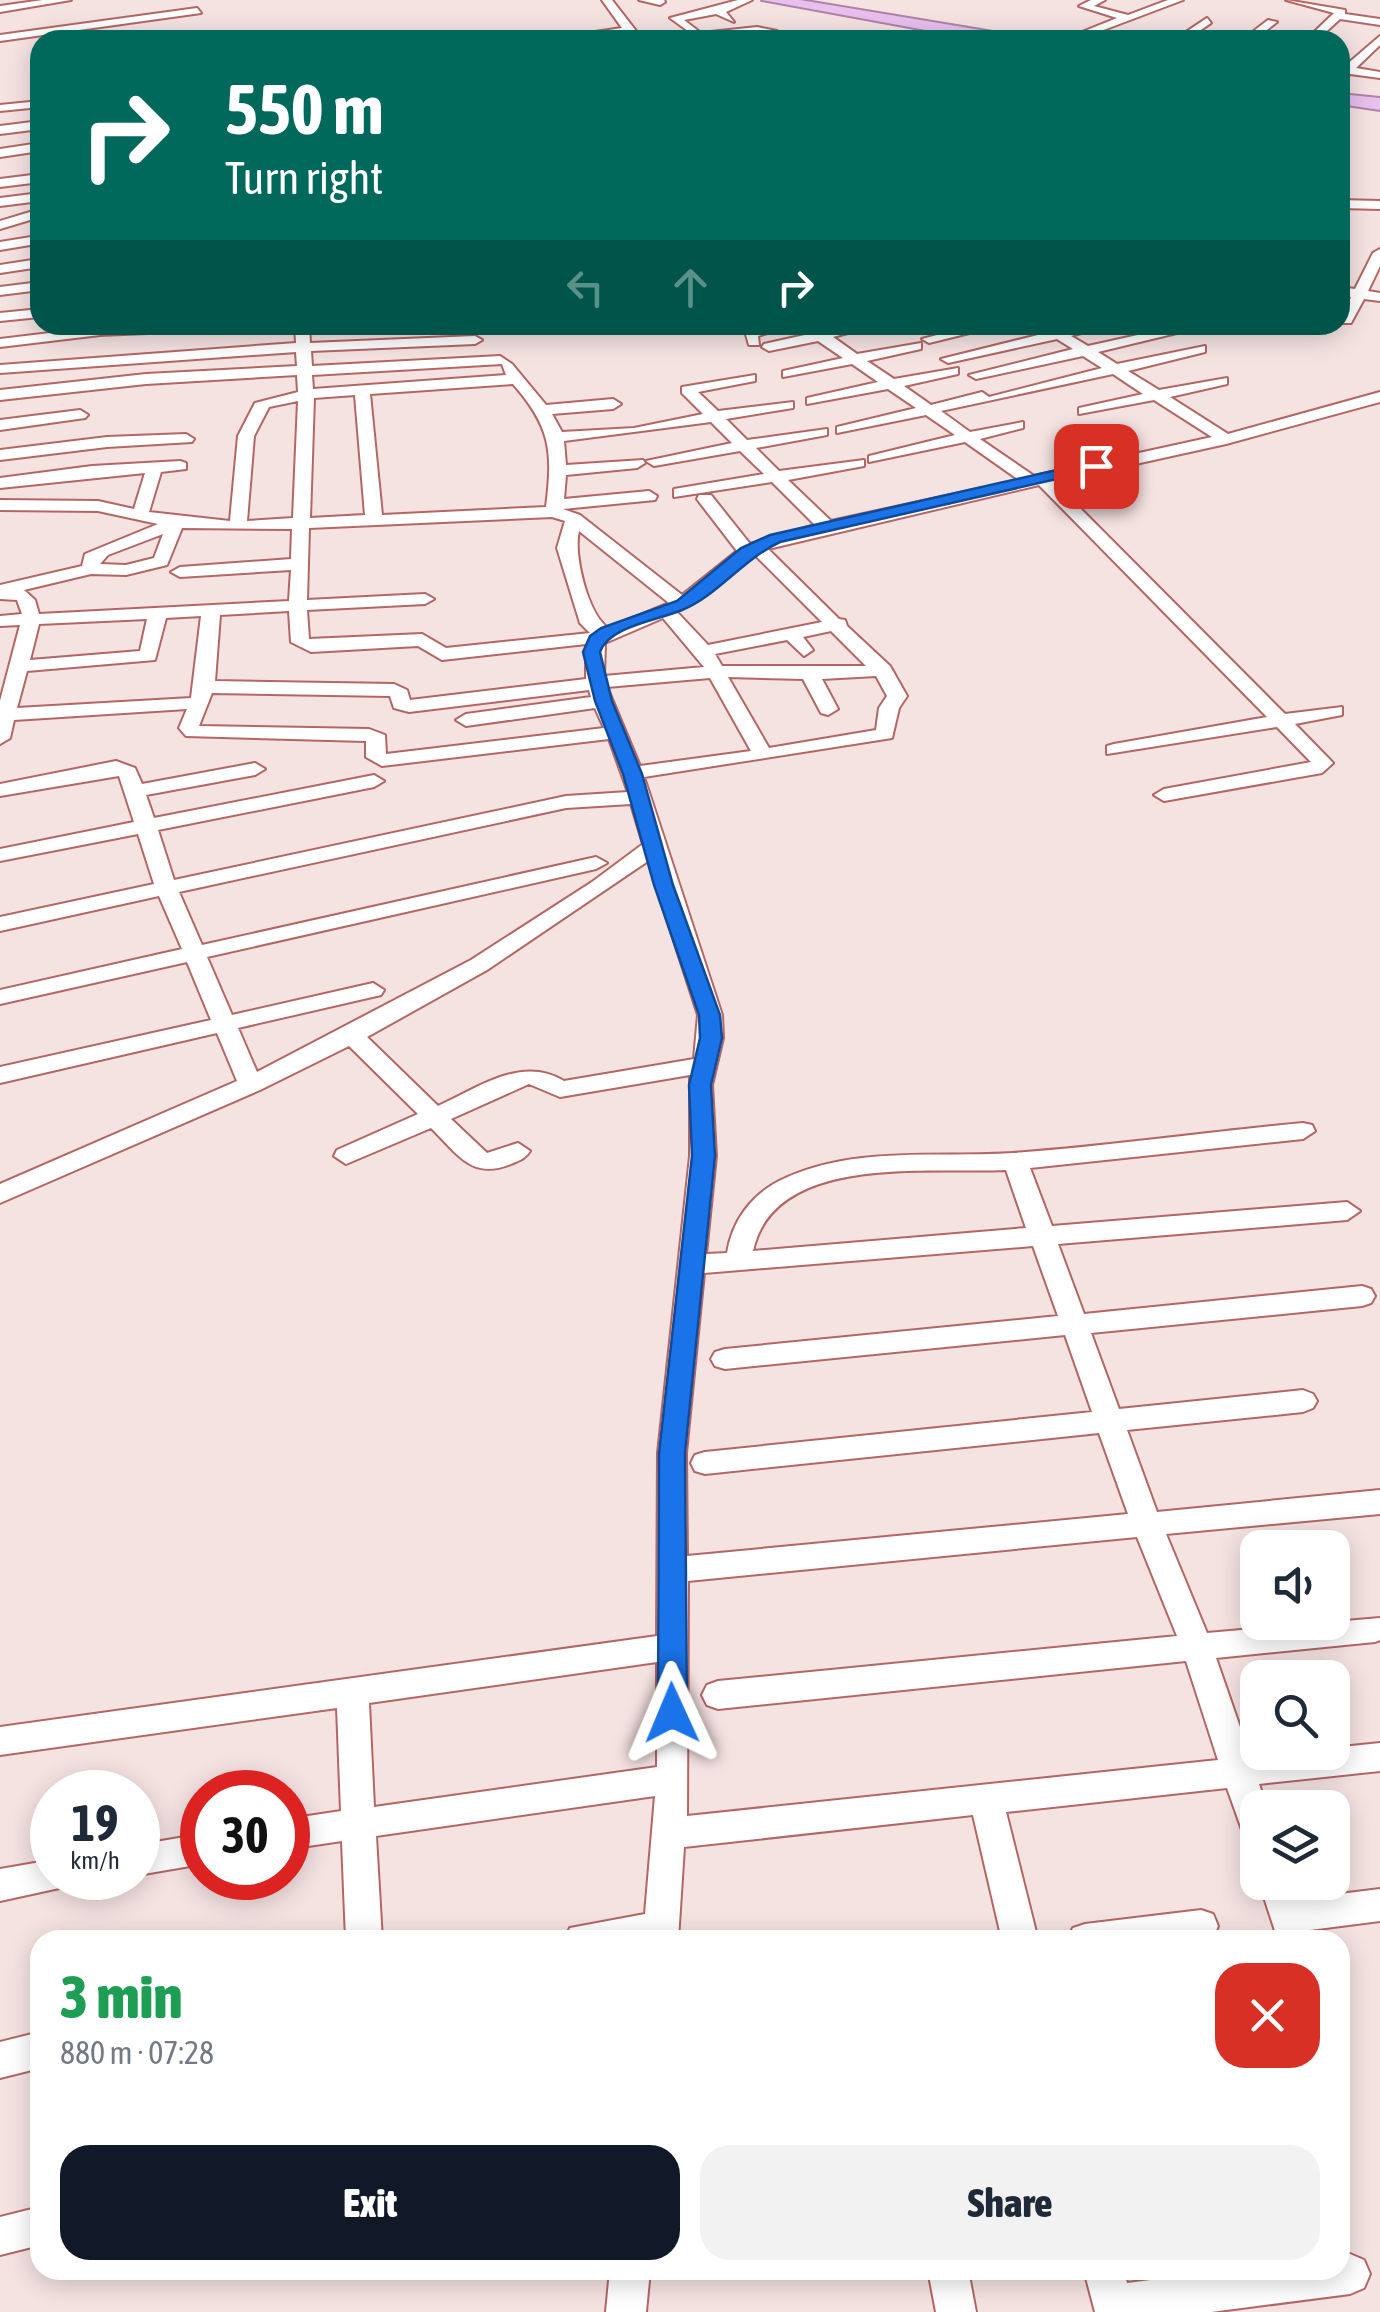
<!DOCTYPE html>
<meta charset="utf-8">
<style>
:root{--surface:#fff;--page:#f2f2f3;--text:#1f2937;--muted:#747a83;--accent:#111827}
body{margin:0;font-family:"Asap Condensed",sans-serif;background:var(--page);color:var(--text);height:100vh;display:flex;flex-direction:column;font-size:38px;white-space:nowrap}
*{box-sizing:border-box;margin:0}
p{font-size:32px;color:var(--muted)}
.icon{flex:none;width:55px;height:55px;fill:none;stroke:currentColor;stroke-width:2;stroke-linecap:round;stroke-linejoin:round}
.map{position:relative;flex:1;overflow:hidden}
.drawer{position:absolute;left:30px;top:1930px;width:1320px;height:350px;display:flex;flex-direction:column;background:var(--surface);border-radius:30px;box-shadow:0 5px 25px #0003}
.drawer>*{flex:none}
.guide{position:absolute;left:30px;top:30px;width:1320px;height:305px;border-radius:30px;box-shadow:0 5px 25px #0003;background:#00695c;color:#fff;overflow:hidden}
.buttons{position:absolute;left:1240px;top:1530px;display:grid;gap:20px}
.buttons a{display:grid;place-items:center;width:110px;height:110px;border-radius:20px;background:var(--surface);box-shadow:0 5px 25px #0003;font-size:50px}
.speed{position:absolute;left:30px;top:1770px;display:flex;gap:20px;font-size:50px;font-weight:700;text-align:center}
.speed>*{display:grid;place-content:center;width:130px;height:130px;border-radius:50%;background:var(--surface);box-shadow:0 5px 25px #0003;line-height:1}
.speed small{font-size:25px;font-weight:400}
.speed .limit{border:15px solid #d22;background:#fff;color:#111}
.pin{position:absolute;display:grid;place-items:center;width:85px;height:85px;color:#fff;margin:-42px;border-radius:20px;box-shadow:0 5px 15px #0006}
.me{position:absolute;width:110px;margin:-55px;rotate:359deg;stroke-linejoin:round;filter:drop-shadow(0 0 8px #0008)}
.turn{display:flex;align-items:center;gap:35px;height:210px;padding:0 30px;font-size:45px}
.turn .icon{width:130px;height:130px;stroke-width:2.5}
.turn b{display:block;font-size:70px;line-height:85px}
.lanes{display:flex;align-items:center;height:95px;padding:0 30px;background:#0003;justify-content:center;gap:50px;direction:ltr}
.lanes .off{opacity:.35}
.round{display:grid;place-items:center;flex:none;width:105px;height:105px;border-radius:30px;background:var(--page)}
.overview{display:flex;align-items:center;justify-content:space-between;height:170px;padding:0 30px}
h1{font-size:60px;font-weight:800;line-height:75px;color:#1e9e55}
.button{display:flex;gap:20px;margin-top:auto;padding:20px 30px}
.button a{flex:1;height:115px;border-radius:30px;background:var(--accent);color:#fff;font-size:40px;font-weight:800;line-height:115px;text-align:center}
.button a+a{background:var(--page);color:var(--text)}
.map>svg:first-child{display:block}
</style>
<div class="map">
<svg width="1380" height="2312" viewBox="0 0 1380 2312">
<rect width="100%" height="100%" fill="#f5e3e2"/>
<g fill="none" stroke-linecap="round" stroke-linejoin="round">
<g stroke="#b36765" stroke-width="4">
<g id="minor">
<path d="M43,0H71L0,12V6Z"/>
<path d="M602,0H612L643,40H635L628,33L541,40L622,28Z"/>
<path d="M639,0H664L665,2L660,5Z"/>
<path d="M738,0H752L726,12L734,22L716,14L684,20L701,33L757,27L777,31L783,40L757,33L699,39L670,18Z"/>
<path d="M1091,0H1105L1094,6L1128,15L1168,0H1183L1077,40H1062L1117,18L1079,6Z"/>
<path d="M1286,0L1345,10V14L1380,19V25L1340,19L1317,40H1306L1334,13Z"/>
<path d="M197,8L201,13L0,41V35Z"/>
<path d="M1207,18L1211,23L1186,40H1174Z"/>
<path d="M1268,20L1277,22L1254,40H1242Z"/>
<path d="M219,35L223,40H200L201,38Z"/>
<path d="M1380,36V45L1356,68L1380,72V78L1350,74L1340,80V66H1345Z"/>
<path d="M1134,37L1155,40H1129Z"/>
<path d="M40,101V107L0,111V105Z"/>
<path d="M40,121V129L0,134V126Z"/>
<path d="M40,143V151L0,157V149Z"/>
<path d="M40,174V182L0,187V179Z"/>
<path d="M40,193V201L0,206V198Z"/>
<path d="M1340,200L1380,201V209L1340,208Z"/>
<path d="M40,209V217L0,229V221Z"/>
<path d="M31,237L38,241L36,244L0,250V242Z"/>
<path d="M1380,249V266L1368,291L1380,293V301L1364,299L1351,323H1341L1351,297L1340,295V287L1355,289L1373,253Z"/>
<path d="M39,259L40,267L0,273V265Z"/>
<path d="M40,282V290L0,295V287Z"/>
<path d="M40,309V317L0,321V313Z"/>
<path d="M248,325L241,329L100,335L0,347V339L100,327Z"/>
<path d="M295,325H309L310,343L475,336L482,340L475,344L311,351L312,366L500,356L512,364L546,405L613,399L621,404L613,409L552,414L562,432L634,428L703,414L682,393V387L755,375V381L698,392L718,411L793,402V408L726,419L747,440L827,429V435L756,448L779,471L864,460V466L788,480L831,521L1019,480L965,442L869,462V456L955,435L926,415L837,433V427L916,408L888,389L807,404V398L878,382L852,364L783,377V371L843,358L818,341L769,351L762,347L764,344L850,325H877L833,337L857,354L921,343V349L867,361L894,379L958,368V374L904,386L931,405L982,392L989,397L1102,368L1083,356L976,379L969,375L1073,349L1057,339L948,363L941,359L1046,333L1037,325L1061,330L1108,325L1071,336L1088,346L1183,325H1210L1098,352L1117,364L1205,346V352L1128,371L1159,390L1227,378V384L1170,397L1228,434L1380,392V402L1226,444L1054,482L1285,714L1342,707V715L1295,724L1333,763L1322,773L1164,801L1154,795L1164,789L1311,762L1277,727L1107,754V746L1114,744L1267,717L1039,485L768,549L839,619L845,620L847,626L890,666L907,696L899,708L892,738L644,777L722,1015L723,1038L712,1085L716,1156L706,1254L727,1253C732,1222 750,1196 779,1181C851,1145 936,1158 1013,1153C1110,1146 1206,1132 1303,1123L1312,1125L1315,1131L1303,1139L1030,1168L1052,1226L1347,1202L1360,1211L1347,1220L1058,1244L1084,1314L1362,1286L1371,1289L1375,1296L1371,1303L1362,1306L1091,1333L1119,1409L1303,1390L1313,1394L1317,1401L1313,1408L1303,1412L1127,1430L1157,1512L1380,1490V1514L1166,1534L1207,1633L1380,1618V1640L1375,1642L1216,1658L1250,1756L1332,1752V1748L1380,1743V1771L1259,1784L1267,1808H1258V1845L1246,1841L1227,1788L1006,1812L1038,1940H1002L973,1815L684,1847L678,1940H564L570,1928L645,1914L655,1796L376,1836L382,1940H346L342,1841L288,1849V1819L341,1811L337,1708L0,1755V1727L657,1636L658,1453L690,1156V1075L560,1097L529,1084L451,1119L487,1153L518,1143L530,1151C525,1159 520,1160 511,1164C471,1180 458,1154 431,1128L346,1164L334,1156L337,1150L418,1114L349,1046L260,1090L0,1203V1184L237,1081L217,1033L0,1083V1067L211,1020L187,962L0,1004V990L182,949L159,896L0,931V917L154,884L138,834L0,861V849L134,822L119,776L0,796V784L116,761L135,768L142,784L255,763L265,769L255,775L146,795L154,818L374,775L384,781L374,787L158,830L174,880L566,796L628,792L609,739L382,766L366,757V741L186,736L179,728L187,709L14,720L10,738L0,744V701L20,625L0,626V616L22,614L17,600L0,599V585L82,566L85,554L158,524L98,511L0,510V500L98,501L134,509L145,473L0,488V478L92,466L180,461L186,463V469L161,472L149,512L230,521L238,436L255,403L298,392L297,375L146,384L0,400V390L146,374L297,366L296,352L0,373V365L296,343ZM502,364L506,375L313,389L312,375ZM1113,374L1143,394L1079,408V414L1154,400L1212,437L1034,476L980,439L1023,428V422L970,432L941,411ZM513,384C551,427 553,452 546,507L382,515L370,394ZM355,395L365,515L310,518L314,398ZM298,401L293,518L247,521L254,436L269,407ZM711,422L732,443L646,461L654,466L740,451L764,474L674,489V497L772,482L815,525L750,544L711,495H699L697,499L737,551L682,595L580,515L563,509L655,500L657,496L649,491L564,499L566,475L637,468L645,463L643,460L566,465L564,441ZM552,517L565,521L557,548L580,623L590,633L446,648L422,634L309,639L307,610L425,604L434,599L425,594L307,600L309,528ZM182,528L292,529L291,559L180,567L171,572L180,577L291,570L289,601L39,614L35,600L24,590L91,574L126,575L167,565ZM579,531L669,603L608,628C588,614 573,555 579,531ZM163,534L154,558L126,565L100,564L108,555ZM755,555L822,622L708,645L677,612ZM289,611L291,642L311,652L418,646L442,660L586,644V679L410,700L407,690L394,684L215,681L220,615ZM201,616L191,698L17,708L27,671L155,660L166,618ZM663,618L704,667L604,676L605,643ZM147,619L140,651L30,660L39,624ZM831,631L866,666H722L715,654L787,640L804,656L813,650L803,637ZM876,676L887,696L879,708L876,730L769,748L728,677L803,679L821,713L828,715L838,709L822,679ZM710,678L751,751L640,766L607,687ZM589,690L591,697L466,714L456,720L466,726L595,708L604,728L386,754L385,735L369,729L199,726L212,693L390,696L394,708L409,712ZM631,804L643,844L592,882L471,960L257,1072L238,1028L381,995L384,990L373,983L232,1015L207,957L596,869L607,863L596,857L202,945L179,892L566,808ZM648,861L698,1015L694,1059L564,1081C522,1055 478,1088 438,1106L367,1037L487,970ZM1006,1170L1026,1228L753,1251C774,1152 931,1174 1006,1170ZM1033,1246L1058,1316L725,1349L715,1352L711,1359L715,1366L725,1369L1065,1335L1092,1412L705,1452L695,1455L691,1463L695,1471L705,1474L1099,1433L1128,1514L687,1556L686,1453L704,1273ZM1137,1537L1177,1636L718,1681L707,1685L702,1695L707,1705L718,1709L1186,1661L1218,1760L687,1816L688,1581ZM657,1662V1767L374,1807L369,1703Z"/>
<path d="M769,325H794L758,336L759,345H749L745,331Z"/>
<path d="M975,325H1002L929,343L922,339Z"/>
<path d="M80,410L88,415L85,418L0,430V420Z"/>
<path d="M186,434L194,439L192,442L107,447L0,460V450L107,437Z"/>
<path d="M202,1834V1864L138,1875V1845Z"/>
<path d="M52,1860V1878H68L64,1887L0,1901V1869Z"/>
<path d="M1259,1882H1293L1299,1899L1380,1889V1921L1310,1930L1314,1940H1278Z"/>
<path d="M1201,1910L1213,1914L1218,1926L1213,1938L1207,1940H1067L1073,1928L1085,1924Z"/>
<path d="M40,2032V2068L0,2078V2042Z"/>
<path d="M40,2207V2245L0,2255V2217Z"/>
<path d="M1350,2254L1364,2260L1370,2274L1364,2288L1350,2294L1211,2312H1095L1084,2270H1124L1127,2283L1229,2270H1340V2256Z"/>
<path d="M610,2270H650L646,2312H606Z"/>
<path d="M928,2270H968L976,2312H936Z"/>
</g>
</g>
<g stroke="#af83a7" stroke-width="4">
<g id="trunk">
<path d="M762,0H800L1011,35L1020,40H980Z"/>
<path d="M1340,94L1380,98V110L1340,104Z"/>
</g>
</g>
<use href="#minor" fill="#fff" fill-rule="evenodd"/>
<use href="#trunk" fill="#e8c0ee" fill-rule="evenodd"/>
</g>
<path fill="#1a73e8" stroke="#114b97" stroke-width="2.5" d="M1096,461L1103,466L1101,469L780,542C743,559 717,596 682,610C659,620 609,626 600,652L612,701L642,774L673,885L720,1015L722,1038L711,1085L715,1156L685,1453L687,1713L683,1722L672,1726L662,1722L658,1713L659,1453L692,1156L689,1085L700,1038L699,1015L654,885L623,774L595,701L583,652L590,636L601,628L677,601L741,548L770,535Z"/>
</svg>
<div class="buttons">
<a><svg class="icon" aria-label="sound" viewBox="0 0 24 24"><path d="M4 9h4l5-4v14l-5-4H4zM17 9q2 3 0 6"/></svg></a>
<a><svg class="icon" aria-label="search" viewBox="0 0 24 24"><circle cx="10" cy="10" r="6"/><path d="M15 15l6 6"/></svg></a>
<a><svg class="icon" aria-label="layers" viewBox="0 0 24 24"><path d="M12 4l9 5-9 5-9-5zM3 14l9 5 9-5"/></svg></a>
</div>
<div class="speed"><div>19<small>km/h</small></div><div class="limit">30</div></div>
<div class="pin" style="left:1096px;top:466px;background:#d93025"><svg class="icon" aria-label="arrive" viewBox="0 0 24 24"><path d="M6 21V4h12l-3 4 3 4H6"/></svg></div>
<svg class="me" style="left:672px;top:1713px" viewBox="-20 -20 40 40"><path d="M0-17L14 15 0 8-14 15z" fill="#1a73e8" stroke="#fff" stroke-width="4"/></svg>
<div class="guide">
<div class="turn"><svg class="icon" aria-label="right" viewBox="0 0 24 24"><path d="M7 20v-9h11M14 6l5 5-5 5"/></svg><div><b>550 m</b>Turn right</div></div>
<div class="lanes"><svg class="icon off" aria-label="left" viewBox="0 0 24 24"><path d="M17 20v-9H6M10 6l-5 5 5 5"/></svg><svg class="icon off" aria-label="ahead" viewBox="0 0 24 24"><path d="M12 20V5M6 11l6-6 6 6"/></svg><svg class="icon" aria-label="right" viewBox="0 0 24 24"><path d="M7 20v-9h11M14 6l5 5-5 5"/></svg></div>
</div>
<section class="drawer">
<div class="overview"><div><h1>3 min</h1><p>880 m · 07:28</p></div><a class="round" style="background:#d93025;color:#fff"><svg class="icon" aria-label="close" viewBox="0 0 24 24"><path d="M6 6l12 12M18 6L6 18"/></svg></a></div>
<div class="button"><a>Exit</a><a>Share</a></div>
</section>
</div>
